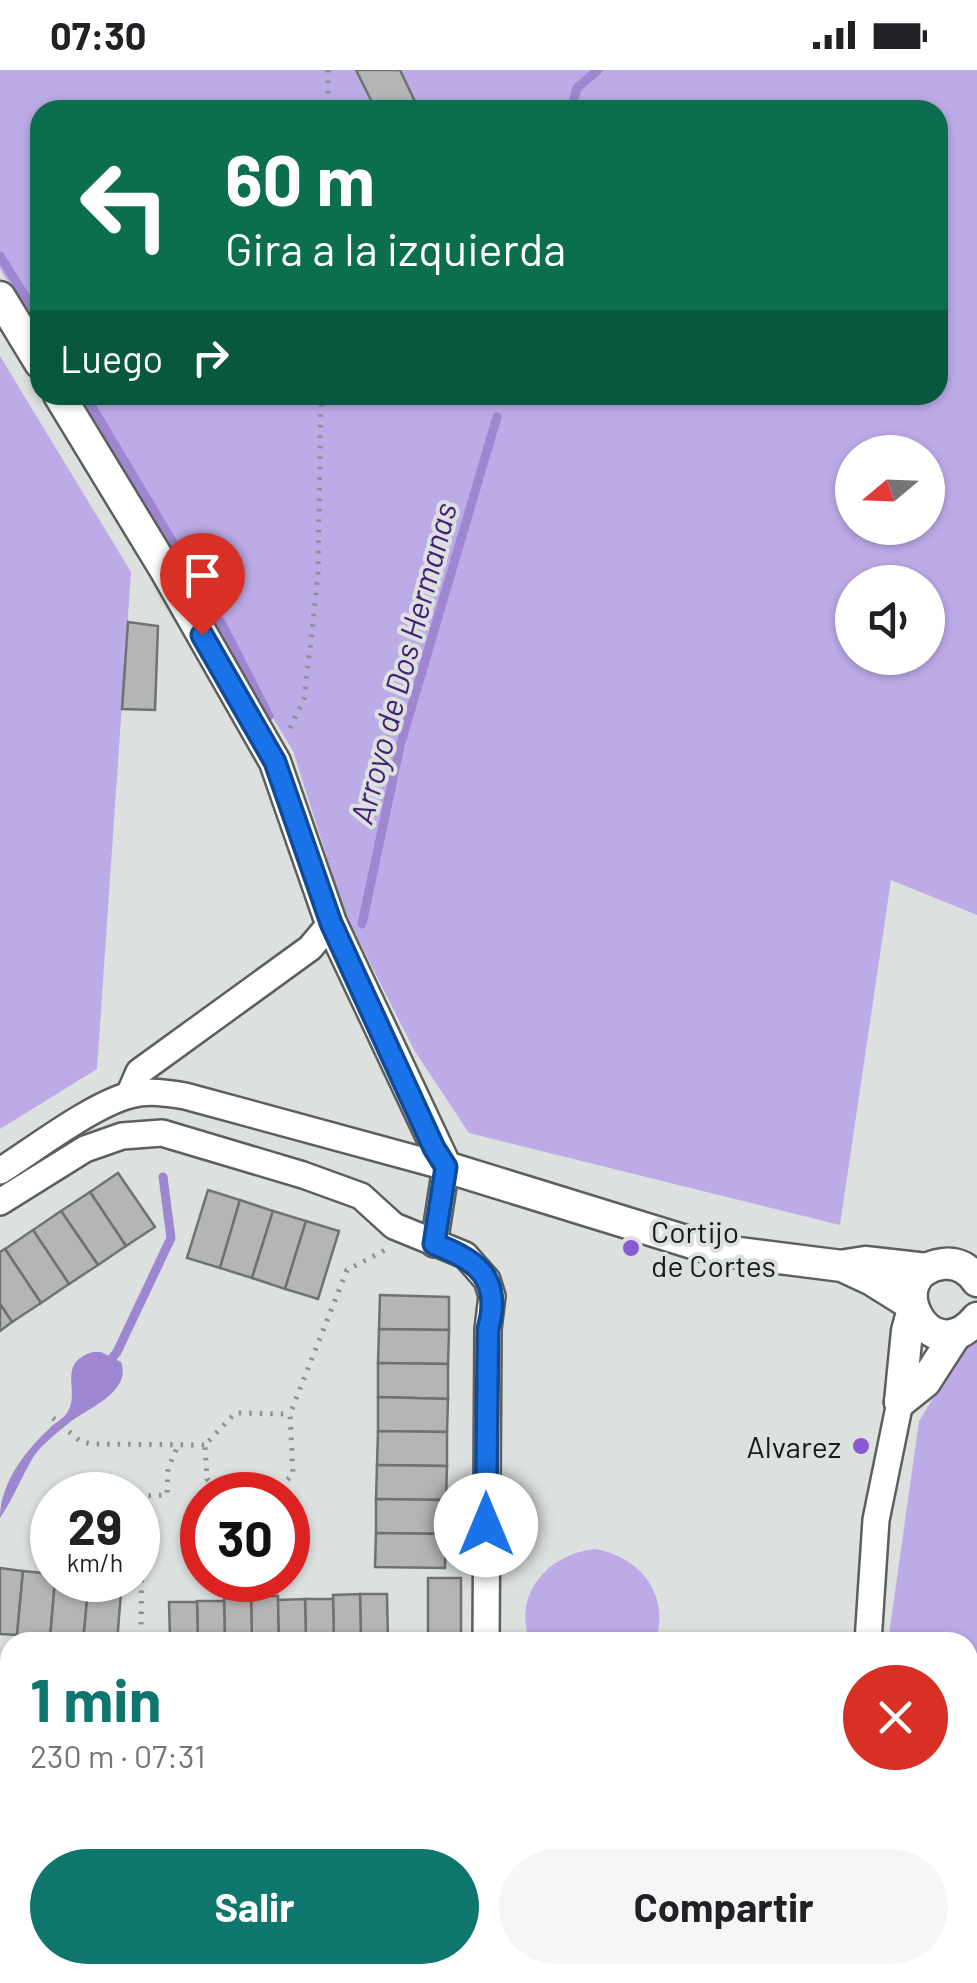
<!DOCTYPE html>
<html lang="es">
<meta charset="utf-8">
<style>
:root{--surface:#fff;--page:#f6f6f6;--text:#202124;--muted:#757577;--accent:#0f766e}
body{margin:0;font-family:Barlow,sans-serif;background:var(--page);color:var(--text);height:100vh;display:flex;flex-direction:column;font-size:38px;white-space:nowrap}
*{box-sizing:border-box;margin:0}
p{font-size:32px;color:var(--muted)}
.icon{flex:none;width:55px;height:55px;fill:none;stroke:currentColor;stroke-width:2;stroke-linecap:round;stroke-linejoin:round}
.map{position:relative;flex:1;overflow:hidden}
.details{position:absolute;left:0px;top:1562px;width:978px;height:352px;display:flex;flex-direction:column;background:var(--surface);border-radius:30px 30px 0 0;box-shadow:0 2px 8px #0004}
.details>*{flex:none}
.top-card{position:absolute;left:30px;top:30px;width:918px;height:305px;border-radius:30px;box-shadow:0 2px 8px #0004;background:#0b6e4f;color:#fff;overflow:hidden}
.needle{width:65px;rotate:251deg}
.controls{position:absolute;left:835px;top:365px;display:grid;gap:20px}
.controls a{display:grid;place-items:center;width:110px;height:110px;border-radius:50%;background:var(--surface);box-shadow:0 2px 8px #0004;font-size:50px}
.speed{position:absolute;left:30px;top:1402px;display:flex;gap:20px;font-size:50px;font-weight:700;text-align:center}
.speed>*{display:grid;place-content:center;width:130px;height:130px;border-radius:50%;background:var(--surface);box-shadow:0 2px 8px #0004;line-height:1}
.speed small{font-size:25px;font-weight:400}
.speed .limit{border:15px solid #d22;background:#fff;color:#111}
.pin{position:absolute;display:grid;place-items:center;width:85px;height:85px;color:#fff;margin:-102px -42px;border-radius:50% 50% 50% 0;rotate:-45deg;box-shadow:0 0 10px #0007}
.pin .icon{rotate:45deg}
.me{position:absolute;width:110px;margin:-55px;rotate:0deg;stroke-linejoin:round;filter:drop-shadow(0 0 8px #0008)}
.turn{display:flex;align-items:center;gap:35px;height:210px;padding:0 30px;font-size:45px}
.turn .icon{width:130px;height:130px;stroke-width:2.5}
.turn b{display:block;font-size:70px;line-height:85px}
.then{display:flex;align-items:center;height:95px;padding:0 30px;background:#0003;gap:20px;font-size:38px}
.round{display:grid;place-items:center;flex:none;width:105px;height:105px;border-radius:52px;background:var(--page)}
.headline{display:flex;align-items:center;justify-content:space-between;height:170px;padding:0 30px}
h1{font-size:60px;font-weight:700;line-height:75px;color:var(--accent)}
.action{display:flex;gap:20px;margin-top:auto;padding:20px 30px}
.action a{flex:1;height:115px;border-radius:60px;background:var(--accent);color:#fff;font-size:40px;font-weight:700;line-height:115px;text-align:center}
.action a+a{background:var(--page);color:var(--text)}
.status{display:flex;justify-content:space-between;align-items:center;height:70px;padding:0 50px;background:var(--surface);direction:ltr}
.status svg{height:28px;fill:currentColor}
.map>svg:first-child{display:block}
</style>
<div class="status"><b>07:30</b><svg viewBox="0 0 49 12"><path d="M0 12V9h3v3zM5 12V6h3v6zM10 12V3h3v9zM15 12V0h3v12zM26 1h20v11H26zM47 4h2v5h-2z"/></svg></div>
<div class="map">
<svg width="977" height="1913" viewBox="0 0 977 1913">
<rect width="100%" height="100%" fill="#dce0de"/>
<g fill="#bdabe8" fill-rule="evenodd">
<path d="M0,0H977V845L891,810L840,1155L469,1063L414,980L344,841L293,681L76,325H938V40H40V265L0,199ZM852,382H928V458H852ZM852,512H928V588H852Z"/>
<path d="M0,286L131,502L97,999L0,1059Z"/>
<path d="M977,1257V1615L968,1614V1572H888L919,1351Z"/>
<path d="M595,1479C641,1487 671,1526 655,1572H530C512,1524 548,1484 595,1479Z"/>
</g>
<path fill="#9e86d1" d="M93,1282H101L121,1292C132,1322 88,1338 69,1353C58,1362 42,1374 34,1386C22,1405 14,1428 0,1448C0,1414 25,1381 49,1359C54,1353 63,1349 67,1343C82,1323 55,1293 93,1282Z"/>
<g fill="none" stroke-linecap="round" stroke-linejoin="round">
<g stroke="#9e86d1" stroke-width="9">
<path d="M571,40L577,18L598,0"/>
<path d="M0,186L40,250"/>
<path d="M85,325L224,558L269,646"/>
<path d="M362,854L400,676L497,347"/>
<path d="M109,1292L117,1282L171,1168L163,1107"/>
</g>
</g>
<g fill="#b3b6b5" stroke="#6f7271" stroke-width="2.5">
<path d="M356,0H400L419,40H376Z"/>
<path d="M128,552L158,556L155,640L122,639Z"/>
<path d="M118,1103L155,1157L126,1176L90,1122Z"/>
<path d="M208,1120L240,1130L220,1198L187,1188Z"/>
<path d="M90,1122L126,1176L98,1195L61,1141Z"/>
<path d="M240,1130L273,1141L252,1208L220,1198Z"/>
<path d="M61,1141L98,1195L69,1214L33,1160Z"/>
<path d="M273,1141L306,1151L285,1219L252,1208Z"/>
<path d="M306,1151L339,1161L318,1229L285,1219Z"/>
<path d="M33,1160L69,1214L41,1233L5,1179Z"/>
<path d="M5,1179L41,1233L12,1252L0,1234V1182Z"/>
<path d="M380,1225L449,1227V1260L379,1259Z"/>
<path d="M0,1234L12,1252L0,1261Z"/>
<path d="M379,1259L449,1260L448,1294L378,1293Z"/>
<path d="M378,1293L448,1294V1329L378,1327Z"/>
<path d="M378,1327L448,1329L447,1362L378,1361Z"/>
<path d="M378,1361L447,1362V1396L377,1395Z"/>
<path d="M377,1395L447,1396L446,1430L376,1429Z"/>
<path d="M376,1429L446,1430V1464L376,1463Z"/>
<path d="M376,1463L446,1464L445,1498L375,1497Z"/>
<path d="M0,1498L23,1501L17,1565L0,1564Z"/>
<path d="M23,1501L52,1504V1510H55L50,1569L17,1565Z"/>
<rect x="428" y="1508" width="33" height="64"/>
<path d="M55,1510H89L83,1572L50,1569Z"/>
<path d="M89,1510H122L117,1572H83Z"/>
<path d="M360,1524H387L388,1572H361Z"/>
<path d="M360,1524L361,1572H334L333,1525Z"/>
<path d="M251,1526H278L279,1572H252Z"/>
<path d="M251,1526L252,1572H225L224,1527Z"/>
<path d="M305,1529H333L334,1572H306Z"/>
<path d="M305,1529L306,1572H279L278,1530Z"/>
<path d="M197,1531H224L225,1572H198Z"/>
<path d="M169,1532H197L198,1572H167L170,1568Z"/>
</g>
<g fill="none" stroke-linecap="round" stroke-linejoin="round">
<g stroke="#5c5f5e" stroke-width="18">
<path id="service" d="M843,1905V1913"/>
</g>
<g stroke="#5c5f5e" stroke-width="30">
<g id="minor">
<path d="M129,1025L139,1002L310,878L331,853"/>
<path d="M0,1101C35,1079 92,1035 130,1025C148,1020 167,1023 185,1026L446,1097L434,1174"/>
<path d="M0,1132L85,1079L122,1066L162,1063L303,1105L361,1126L394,1156L465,1185L487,1210L492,1226L488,1259L486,1572"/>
<path d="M868,1572L876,1450L900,1332"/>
<path d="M0,1606L10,1607"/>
<path d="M968,1896L977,1911"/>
<path d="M791,1913L797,1905"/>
</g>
</g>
<g stroke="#5c5f5e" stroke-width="35">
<g id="tertiary">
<path d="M0,227L40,293"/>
<path d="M59,325L166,501L275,692L331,853L446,1097L715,1180L842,1196L872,1210L912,1235"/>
<path d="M846,1195L865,1192L927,1199"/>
<path d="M977,1211C969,1199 958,1192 943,1194C877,1202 929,1306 977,1248"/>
<path d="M900,1332L907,1261L913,1239"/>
<path d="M900,1332L925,1312L956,1264"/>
</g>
</g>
<g stroke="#8e9190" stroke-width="5" stroke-dasharray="2.5 8" stroke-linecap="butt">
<path d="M328,0V40"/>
<path d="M290,658L304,628L313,553L318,503L321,325"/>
<path d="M53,1348L80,1371L91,1374L205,1375"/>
<path d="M224,1425L207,1409L205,1375L235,1343L290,1344"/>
<path d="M273,1425L293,1404L290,1344L347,1200L385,1180"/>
<path d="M138,1426L167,1425L168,1399L178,1375"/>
<path d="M138,1448L142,1455L141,1567"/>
</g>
<use href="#service" stroke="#fff" stroke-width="12"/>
<use href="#minor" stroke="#fff" stroke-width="25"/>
<use href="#tertiary" stroke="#fff" stroke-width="30"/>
</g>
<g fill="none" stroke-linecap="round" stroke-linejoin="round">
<g stroke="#114b97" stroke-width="25">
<path id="route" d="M202,565L275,692L331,853L434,1078L446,1097L434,1174C478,1190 502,1209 488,1259L486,1455"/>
</g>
<use href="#route" stroke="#1a73e8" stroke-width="18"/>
</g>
<g fill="#875ad3" stroke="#dce0de" stroke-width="4">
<circle cx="631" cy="1178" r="10"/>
<circle cx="861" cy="1376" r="10"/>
</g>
<g text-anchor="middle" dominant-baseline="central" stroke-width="8" stroke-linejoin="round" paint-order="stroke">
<g font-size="30" fill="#181919" stroke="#dce0de" text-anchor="start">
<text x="651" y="1161">Cortijo<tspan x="651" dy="34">de Cortes</tspan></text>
<text x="841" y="1376" text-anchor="end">Alvarez</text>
</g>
<g font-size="32" font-style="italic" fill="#441f77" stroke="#dce0de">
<text transform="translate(402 593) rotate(-75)">Arroyo de Dos Hermanas</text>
</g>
</g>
</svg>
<div class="controls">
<a><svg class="needle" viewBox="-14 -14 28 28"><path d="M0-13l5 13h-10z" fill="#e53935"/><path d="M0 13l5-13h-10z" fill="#757577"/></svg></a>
<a><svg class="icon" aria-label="sound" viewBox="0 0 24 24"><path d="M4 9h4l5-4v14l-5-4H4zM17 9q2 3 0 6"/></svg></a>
</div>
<div class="speed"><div>29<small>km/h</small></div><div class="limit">30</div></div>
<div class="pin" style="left:202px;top:565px;background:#d93025"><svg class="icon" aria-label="arrive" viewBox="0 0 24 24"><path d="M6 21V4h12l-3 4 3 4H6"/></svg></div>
<svg class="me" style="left:486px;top:1455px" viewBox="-20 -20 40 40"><circle r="19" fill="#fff"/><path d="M0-13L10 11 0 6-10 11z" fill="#1a73e8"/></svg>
<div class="top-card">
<div class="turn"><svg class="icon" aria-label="left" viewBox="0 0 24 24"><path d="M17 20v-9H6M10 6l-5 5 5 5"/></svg><div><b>60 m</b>Gira a la izquierda</div></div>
<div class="then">Luego<svg class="icon" aria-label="right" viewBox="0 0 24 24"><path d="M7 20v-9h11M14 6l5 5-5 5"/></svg></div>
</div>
<section class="details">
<div class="headline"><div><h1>1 min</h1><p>230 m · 07:31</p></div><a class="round" style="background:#d93025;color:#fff"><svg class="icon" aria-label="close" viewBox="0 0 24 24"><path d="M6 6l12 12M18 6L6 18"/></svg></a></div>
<div class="action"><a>Salir</a><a>Compartir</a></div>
</section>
</div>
